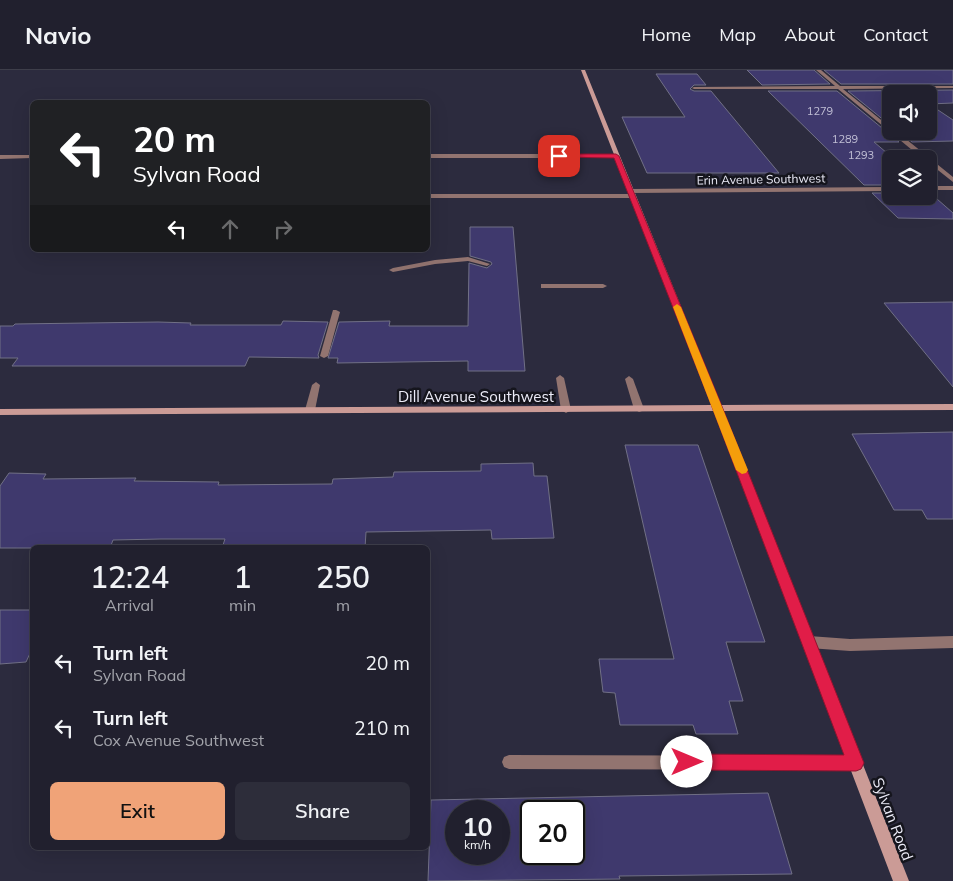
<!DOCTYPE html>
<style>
:root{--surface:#21202e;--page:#2d2d3a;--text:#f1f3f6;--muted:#a2a3aa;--line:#3e3e4a;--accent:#f0a378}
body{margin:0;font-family:Mulish,sans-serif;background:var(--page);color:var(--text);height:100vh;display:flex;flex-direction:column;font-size:19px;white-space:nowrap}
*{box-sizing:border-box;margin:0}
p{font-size:16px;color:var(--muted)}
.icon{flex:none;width:28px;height:28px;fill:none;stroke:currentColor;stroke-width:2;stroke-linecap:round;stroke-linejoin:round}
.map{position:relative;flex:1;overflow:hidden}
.panel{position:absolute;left:30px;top:475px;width:400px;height:305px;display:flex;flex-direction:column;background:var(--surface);border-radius:8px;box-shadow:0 5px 20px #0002,0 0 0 1px var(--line)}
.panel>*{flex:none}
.hud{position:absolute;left:30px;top:30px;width:400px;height:152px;border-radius:8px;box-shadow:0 5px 20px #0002,0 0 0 1px var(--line);background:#202124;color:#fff;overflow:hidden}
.controls{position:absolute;left:882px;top:15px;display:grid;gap:10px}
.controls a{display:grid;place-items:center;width:55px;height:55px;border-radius:8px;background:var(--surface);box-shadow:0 5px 20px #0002,0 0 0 1px var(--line);font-size:25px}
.speed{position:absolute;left:445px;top:730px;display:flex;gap:10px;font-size:25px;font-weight:700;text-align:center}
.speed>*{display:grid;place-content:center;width:65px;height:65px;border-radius:50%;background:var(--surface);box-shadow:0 5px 20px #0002,0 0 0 1px var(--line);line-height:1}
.speed small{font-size:12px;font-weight:400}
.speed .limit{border:2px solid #111;border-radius:8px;background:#fff;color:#111}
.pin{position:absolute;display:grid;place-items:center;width:42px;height:42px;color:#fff;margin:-21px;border-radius:10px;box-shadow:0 2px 8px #0006}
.me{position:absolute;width:55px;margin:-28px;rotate:90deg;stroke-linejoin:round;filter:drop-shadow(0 0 4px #0008)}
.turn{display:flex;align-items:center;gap:18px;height:105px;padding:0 20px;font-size:22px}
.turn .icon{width:65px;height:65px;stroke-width:2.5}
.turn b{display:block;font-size:35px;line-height:42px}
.lanes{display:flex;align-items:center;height:48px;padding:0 20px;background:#0003;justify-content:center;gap:25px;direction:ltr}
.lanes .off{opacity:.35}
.eta{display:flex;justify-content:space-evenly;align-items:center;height:85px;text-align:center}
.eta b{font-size:30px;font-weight:600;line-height:35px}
.button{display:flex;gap:10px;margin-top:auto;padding:10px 20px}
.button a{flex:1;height:58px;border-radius:8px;background:var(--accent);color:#111;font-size:20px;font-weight:600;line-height:58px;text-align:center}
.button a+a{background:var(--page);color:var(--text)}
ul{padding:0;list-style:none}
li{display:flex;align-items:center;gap:15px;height:65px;padding:0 20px}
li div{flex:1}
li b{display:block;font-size:19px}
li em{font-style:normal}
header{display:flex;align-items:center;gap:30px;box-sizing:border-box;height:70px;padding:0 25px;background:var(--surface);border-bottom:1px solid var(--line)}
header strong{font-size:24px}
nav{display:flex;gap:28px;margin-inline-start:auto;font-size:18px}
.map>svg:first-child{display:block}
</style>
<header>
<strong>Navio</strong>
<nav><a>Home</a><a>Map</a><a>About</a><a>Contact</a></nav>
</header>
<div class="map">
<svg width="953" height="811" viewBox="0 0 953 811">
<rect width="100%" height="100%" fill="#2c2b3e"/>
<g fill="#3f396d" stroke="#717086" fill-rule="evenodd">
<path d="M747,0H814L830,14L762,15Z"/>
<path d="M824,0H953V14H841Z"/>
<path d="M656,4H697L706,15H694L690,19L694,21H711L779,103H647L622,47H685Z"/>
<path d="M953,20V33L929,34L953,50V71L912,72L899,61H929V24H891V56L848,21Z"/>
<path d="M768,21H837L899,72H874L894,89H888L891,91V115H864Z"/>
<path d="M929,122L953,143V149L898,148L872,123H891V126H929Z"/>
<path d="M470,157H513L525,301H468V291L337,293L338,288H328L339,252L390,251L389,256H468L469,193L487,198L492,194L491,192L470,186Z"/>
<path d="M953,232V317L884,233Z"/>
<path d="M283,251L328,252L318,285L319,288L249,287L245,296H12L18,288H0V256H13L15,254L158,252L191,253L190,255H281Z"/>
<path d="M953,362V449H927L922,440H894L852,364Z"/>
<path d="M625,375H698L765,572H726L743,631H729L738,664H696L693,655H620L615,623L603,622L599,589H674Z"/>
<path d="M533,393L534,406H547L554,468L492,469L491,460L366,462L365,478H222L225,469H161L113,470L110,478H0V416L9,403L46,404L43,409L136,408L134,411L219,412L218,415L332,414L333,409L393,407L394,402L481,401V394Z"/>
<path d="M0,540H32V579L26,592L0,594Z"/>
<path d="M768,723L792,804L619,806L620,809L428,811L431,730ZM456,741H499V784H456ZM531,741H574V784H531Z"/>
</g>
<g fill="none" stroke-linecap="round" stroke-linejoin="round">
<g fill="#927470" fill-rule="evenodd">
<path d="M428,124H632L635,126L632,128H428Z"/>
<path d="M468,187L490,194L487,196L468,191L435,194L393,202L389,200L393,198L435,190Z"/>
<path d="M541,214H603L607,216L603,218H541Z"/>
<path d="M333,240H336L340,242L328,286L324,288L320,286Z"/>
<path d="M560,305L564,308L571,340L566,343L561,340L556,308Z"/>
<path d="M629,306L633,309L644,339L642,341L639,342L634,339L625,309Z"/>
<path d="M316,312L320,315L315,340L310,343L305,340L312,315Z"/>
<path d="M809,566L850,569L953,566V578L850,581L809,578L805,576L803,572L805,568Z"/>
<path d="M509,685L855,686L860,688L862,693L860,698L855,700L509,699L504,697L502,692L504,687Z"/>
</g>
<g fill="#927470" fill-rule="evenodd">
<path d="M816,0H821L840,16H953V18L843,19L891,58V61H896L953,107V112L929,93V89H923L838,19H694L692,18L694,17L835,16Z"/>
<path d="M428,84H616L619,86L616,88H428Z"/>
<path d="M0,85H32V88L0,89Z"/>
<rect x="929" y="116" width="24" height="4"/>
<path d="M891,117V121L630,123L627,121L630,119Z"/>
</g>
<path fill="#cb9b96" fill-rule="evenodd" d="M581,0H585L721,335L953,334V340L723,341L909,811H893L714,341L0,345V339L712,335Z"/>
</g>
<path fill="#e11d48" stroke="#92132f" d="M559,84H616L619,86L719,329L864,693L861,699L856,701L687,700L682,698L679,692L682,687L687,684L844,685L709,329L614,88L557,87Z"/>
<path fill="#f59e0b" d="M677,234L681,237L748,400L746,403L742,404L736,400L673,237Z"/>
<g text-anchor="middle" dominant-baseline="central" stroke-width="5" stroke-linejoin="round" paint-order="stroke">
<g font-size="11" fill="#c1bfd5">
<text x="820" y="41">1279</text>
<text x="845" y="69">1289</text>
<text x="861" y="85">1293</text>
</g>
<g font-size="12" fill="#ececf8" stroke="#15151d">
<text transform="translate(761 109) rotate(-1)">Erin Avenue Southwest</text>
</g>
<g font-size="15" fill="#ececf8" stroke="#15151d">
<text x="476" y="326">Dill Avenue Southwest</text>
<text transform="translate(893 749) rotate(69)">Sylvan Road</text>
</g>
</g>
</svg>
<div class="controls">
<a><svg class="icon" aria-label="sound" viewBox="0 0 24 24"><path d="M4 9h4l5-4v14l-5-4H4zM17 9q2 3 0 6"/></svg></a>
<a><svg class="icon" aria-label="layers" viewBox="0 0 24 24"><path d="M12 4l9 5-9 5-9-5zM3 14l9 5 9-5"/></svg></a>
</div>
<div class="speed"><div>10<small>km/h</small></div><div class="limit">20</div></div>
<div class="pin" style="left:559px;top:86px;background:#d93025"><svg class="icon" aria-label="arrive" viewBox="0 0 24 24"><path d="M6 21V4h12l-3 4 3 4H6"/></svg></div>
<svg class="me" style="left:687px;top:692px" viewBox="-20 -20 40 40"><circle r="19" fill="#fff"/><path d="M0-13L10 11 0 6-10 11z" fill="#e11d48"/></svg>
<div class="hud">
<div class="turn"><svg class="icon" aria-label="left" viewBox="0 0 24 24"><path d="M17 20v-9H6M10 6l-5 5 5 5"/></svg><div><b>20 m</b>Sylvan Road</div></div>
<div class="lanes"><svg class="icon" aria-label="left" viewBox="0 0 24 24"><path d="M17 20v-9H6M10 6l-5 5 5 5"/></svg><svg class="icon off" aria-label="ahead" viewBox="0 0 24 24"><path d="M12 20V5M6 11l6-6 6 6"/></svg><svg class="icon off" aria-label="right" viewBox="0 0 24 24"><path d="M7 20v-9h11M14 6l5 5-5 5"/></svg></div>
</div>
<section class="panel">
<div class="eta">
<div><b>12:24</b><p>Arrival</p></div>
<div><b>1</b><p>min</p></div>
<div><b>250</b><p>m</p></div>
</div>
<ul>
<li><svg class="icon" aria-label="left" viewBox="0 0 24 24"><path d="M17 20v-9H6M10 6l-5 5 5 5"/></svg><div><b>Turn left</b><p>Sylvan Road</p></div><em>20 m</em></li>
<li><svg class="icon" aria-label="left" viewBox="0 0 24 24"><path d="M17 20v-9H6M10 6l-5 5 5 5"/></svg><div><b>Turn left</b><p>Cox Avenue Southwest</p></div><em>210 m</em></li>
</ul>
<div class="button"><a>Exit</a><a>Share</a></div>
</section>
</div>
